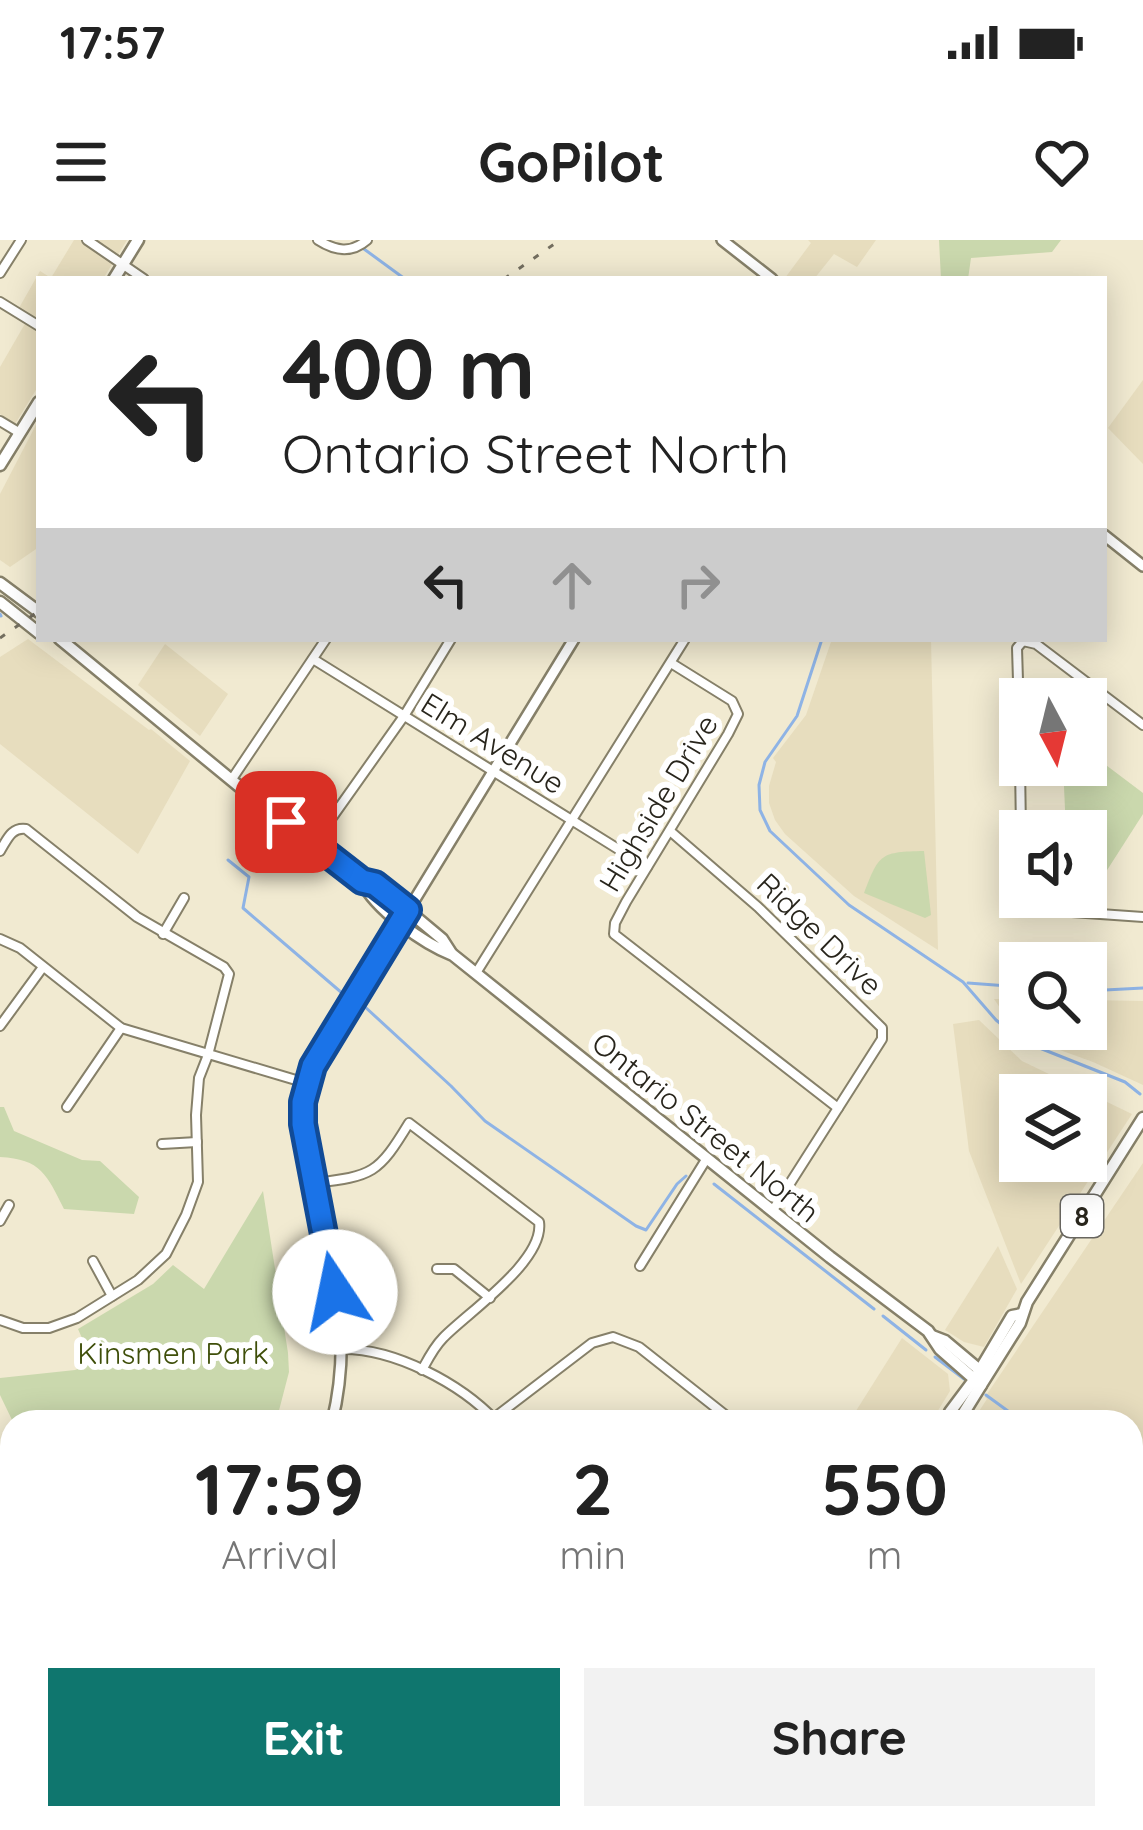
<!DOCTYPE html>
<style>
:root{--surface:#fff;--page:#f2f2f2;--text:#222;--muted:#767676;--accent:#0f766e}
body{margin:0;font-family:Quicksand,sans-serif;background:var(--page);color:var(--text);height:100vh;display:flex;flex-direction:column;font-size:45px;white-space:nowrap}
*{box-sizing:border-box;margin:0}
p{font-size:39px;color:var(--muted)}
.icon{flex:none;width:66px;height:66px;fill:none;stroke:currentColor;stroke-width:2;stroke-linecap:round;stroke-linejoin:round}
.map{position:relative;flex:1;overflow:hidden}
.drawer{position:absolute;left:0px;top:1170px;width:1143px;height:420px;display:flex;flex-direction:column;background:var(--surface);border-radius:36px 36px 0 0;box-shadow:0 6px 30px #0003}
.drawer>*{flex:none}
.guide{position:absolute;left:36px;top:36px;width:1071px;height:366px;border-radius:0px;box-shadow:0 6px 30px #0003;background:#fff;color:var(--text);overflow:hidden}
.needle{width:78px;rotate:173deg}
.controls{position:absolute;left:999px;top:438px;display:grid;gap:24px}
.controls a{display:grid;place-items:center;width:108px;height:108px;border-radius:0px;background:var(--surface);box-shadow:0 6px 30px #0003;font-size:60px}
.pin{position:absolute;display:grid;place-items:center;width:102px;height:102px;color:#fff;margin:-51px;border-radius:24px;box-shadow:0 6px 18px #0006}
.me{position:absolute;width:132px;margin:-66px;rotate:349deg;stroke-linejoin:round;filter:drop-shadow(0 0 9px #0008)}
.turn{display:flex;align-items:center;gap:42px;height:252px;padding:0 48px;font-size:54px}
.turn .icon{width:156px;height:156px;stroke-width:2.5}
.turn b{display:block;font-size:84px;line-height:102px}
.lanes{display:flex;align-items:center;height:114px;padding:0 48px;background:#0003;justify-content:center;gap:60px;direction:ltr}
.lanes .off{opacity:.35}
.eta{display:flex;justify-content:space-evenly;align-items:center;height:204px;text-align:center}
.eta b{font-size:72px;font-weight:700;line-height:84px}
.primary-button{display:flex;gap:24px;margin-top:auto;padding:24px 48px}
.primary-button a{flex:1;height:138px;border-radius:0px;background:var(--accent);color:#fff;font-size:48px;font-weight:700;line-height:138px;text-align:center}
.primary-button a+a{background:var(--page);color:var(--text)}
.status{display:flex;justify-content:space-between;align-items:center;height:84px;padding:0 60px;background:var(--surface);direction:ltr}
.status svg{height:33px;fill:currentColor}
header{display:flex;justify-content:space-between;align-items:center;height:156px;padding:0 48px;background:var(--surface);font-size:54px;font-weight:700}
.map>svg:first-child{display:block}
</style>
<div class="status"><b>17:57</b><svg viewBox="0 0 49 12"><path d="M0 12V9h3v3zM5 12V6h3v6zM10 12V3h3v9zM15 12V0h3v12zM26 1h20v11H26zM47 4h2v5h-2z"/></svg></div>
<header><svg class="icon" aria-label="menu" viewBox="0 0 24 24"><path d="M4 6h16M4 12h16M4 18h16"/></svg>GoPilot<svg class="icon" aria-label="heart" viewBox="0 0 24 24"><path d="M12 20l-8-8c-3-5 5-10 8-4 3-6 11-1 8 4z"/></svg></header>
<div class="map">
<svg width="1143" height="1590" viewBox="0 0 1143 1590">
<rect width="100%" height="100%" fill="#f1ead1"/>
<g fill="#e7ddbe" fill-rule="evenodd">
<path d="M74,0H127L103,39H39V145L15,184L0,174V127L26,82L15,75L40,31L51,38Z"/>
<path d="M808,0H876L857,27L834,14L814,39H787L785,38L811,3Z"/>
<path d="M1143,140V224L1108,188Z"/>
<path d="M39,179V307L10,327L0,320V254Z"/>
<path d="M28,399L149,490L151,489L190,521L138,614L0,504V417Z"/>
<path d="M832,399H931L938,710L854,656L785,594L775,580L769,563V546L776,522L773,518L806,475Z"/>
<path d="M165,404L228,454L200,496L138,445Z"/>
<path d="M994,759H1020V789H1086V760L1143,761V845L1093,822L1035,801L1011,784Z"/>
<path d="M979,780L1022,821L1132,874L1021,1044L969,911L953,784ZM1020,855H1086V921H1020Z"/>
<path d="M1143,923V1590H956L964,1578H1131V1182H972L987,1159L985,1157Z"/>
<path d="M998,1006L1017,1049L984,1107L964,1102L945,1090Z"/>
<path d="M902,1098L948,1134L950,1151L931,1182H849Z"/>
<path d="M2,1386L12,1393V1530L0,1544Z"/>
<path d="M717,1578H904L916,1590H712Z"/>
</g>
<g fill="#cad8ad">
<path d="M939,0H1061L1052,12L971,18L968,39H941Z"/>
<path d="M1086,510L1143,553V574L1086,663L1069,662V657H1086V591H1066L1063,525H1086Z"/>
<path d="M924,611L931,675L925,678L864,653C879,613 881,612 924,611Z"/>
<path d="M0,867H4L14,891L82,920L100,921L139,957L134,974L64,969C47,935 41,919 0,917Z"/>
<path d="M263,951L288,1113L289,1132L276,1182H89L77,1173L71,1182H13L0,1155V1138L75,1130L93,1123L78,1089L153,1044L173,1025L204,1049Z"/>
</g>
<g fill="none" stroke-linecap="round" stroke-linejoin="round">
<g stroke="#8eb3e5" stroke-width="3">
<path d="M364,9L405,39"/>
<path d="M0,374L1,376"/>
<path d="M822,399L797,476L765,522L759,545L760,570L770,591L849,665L963,742L996,780L1022,801L1125,842L1140,854"/>
<path d="M228,620L249,637L243,668L342,753"/>
<path d="M968,743L1020,747"/>
<path d="M1086,751L1143,748"/>
<path d="M364,766L451,846L485,881L636,986L646,990L677,944L686,936"/>
<path d="M714,944L874,1069"/>
<path d="M883,1076L926,1110"/>
<path d="M935,1117L964,1139"/>
<path d="M986,1155L1023,1182"/>
<path d="M1131,1260L1143,1269"/>
</g>
<g stroke="#868069" stroke-width="12">
<g id="minor">
<path d="M87,0L144,39"/>
<path d="M318,0C335,11 351,14 367,0"/>
<path d="M0,33L21,0"/>
<path d="M0,62L39,86"/>
<path d="M0,181L20,193"/>
<path d="M313,419L647,627"/>
<path d="M671,423L732,461L738,474L728,494L626,662L615,683L614,694L838,868"/>
<path d="M1020,506L1017,408L1023,401L1036,404L1143,485"/>
<path d="M1020,525L1021,591"/>
<path d="M232,539L326,399"/>
<path d="M670,591L758,667L882,788V799L773,970"/>
<path d="M314,603L404,476L451,399"/>
<path d="M0,611C7,600 11,587 26,589L137,677L224,727L229,734L208,815L199,838L196,875L198,942L186,975L166,1014L138,1040L77,1078L49,1088H23L0,1080"/>
<path d="M1022,657L1024,667L1029,669L1143,677"/>
<path d="M163,694L184,658"/>
<path d="M0,699L20,708L121,788L306,843"/>
<path d="M476,733L685,399"/>
<path d="M0,786L43,727"/>
<path d="M67,867L121,788"/>
<path d="M162,904L197,902"/>
<path d="M314,943C373,936 378,934 409,883L539,982C545,1021 467,1073 443,1098C434,1107 428,1119 422,1130"/>
<path d="M0,981L9,965"/>
<path d="M93,1021L112,1056"/>
<path d="M640,1026L707,918"/>
<path d="M437,1029H454L490,1058"/>
<path d="M343,1109C395,1109 460,1143 496,1181"/>
<path d="M494,1178L592,1103L613,1097L639,1107L734,1182"/>
<path d="M1131,1532L1143,1513"/>
<path d="M342,1590L359,1578"/>
<path d="M485,1590L492,1578"/>
<path d="M596,1590L604,1578"/>
<path d="M1093,1590L1101,1578"/>
</g>
</g>
<g stroke="#868069" stroke-width="14">
<g id="tertiary">
<path d="M722,0L772,39"/>
<path d="M1104,295L1143,326"/>
<path d="M332,1182C341,1146 343,1112 340,1075L303,883V862L313,826L574,399"/>
<path d="M0,1265L12,1275"/>
<path d="M321,1578L329,1590"/>
<path d="M34,1590L44,1578"/>
</g>
</g>
<g stroke="#868069" stroke-width="15">
<g id="secondary">
<path d="M114,39L138,0"/>
<path d="M0,225L39,162"/>
<path d="M949,1182L950,1172L974,1140"/>
<path d="M953,1182L960,1179L981,1145"/>
<path d="M694,1590L701,1578"/>
</g>
</g>
<g stroke="#868069" stroke-width="15">
<g id="primary">
<path d="M0,343L39,372"/>
<path d="M0,362L39,393"/>
<path d="M60,399L246,552L362,641L375,643L442,699L451,713"/>
<path d="M362,641C375,669 424,704 453,715L830,1017L928,1091L940,1109L981,1145L1020,1083L1027,1062L1143,878"/>
<path d="M932,1096L945,1101L982,1132"/>
<path d="M974,1140L1012,1076L1022,1074"/>
</g>
</g>
<use href="#minor" stroke="#fff" stroke-width="8"/>
<use href="#tertiary" stroke="#fff" stroke-width="9"/>
<use href="#secondary" stroke="#fff" stroke-width="10"/>
<use href="#primary" stroke="#fff" stroke-width="10"/>
<g stroke="#736e5f" stroke-width="3" stroke-dasharray="6 12" stroke-linecap="butt">
<path d="M504,39L560,0"/>
<path d="M0,398L39,371"/>
</g>
</g>
<g fill="none" stroke-linecap="round" stroke-linejoin="round">
<g stroke="#114b97" stroke-width="30">
<path id="route" d="M286,582L362,641L375,644L408,670L313,826L303,862V884L335,1052"/>
</g>
<use href="#route" stroke="#1a73e8" stroke-width="21"/>
</g>
<g text-anchor="middle" dominant-baseline="central" stroke-width="12" stroke-linejoin="round" paint-order="stroke">
<rect fill="#fff" stroke="#686660" stroke-width="3" x="1061" y="955" width="42" height="42" rx="9"/>
<g font-size="27" font-weight="bold" fill="#28251c">
<text x="1082" y="976">8</text>
</g>
<g font-size="30" fill="#28251c" stroke="#fff">
<text transform="translate(493 503) rotate(32)">Elm Avenue</text>
<text transform="translate(658 563) rotate(-59)">Highside Drive</text>
<text transform="translate(820 694) rotate(44)">Ridge Drive</text>
<text transform="translate(706 887) rotate(39)">Ontario Street North</text>
</g>
<g font-size="30" fill="#3e4e09" stroke="#fff">
<text x="173" y="1113">Kinsmen Park</text>
</g>
</g>
</svg>
<div class="controls">
<a><svg class="needle" viewBox="-14 -14 28 28"><path d="M0-13l5 13h-10z" fill="#e53935"/><path d="M0 13l5-13h-10z" fill="#767676"/></svg></a>
<a><svg class="icon" aria-label="sound" viewBox="0 0 24 24"><path d="M4 9h4l5-4v14l-5-4H4zM17 9q2 3 0 6"/></svg></a>
<a><svg class="icon" aria-label="search" viewBox="0 0 24 24"><circle cx="10" cy="10" r="6"/><path d="M15 15l6 6"/></svg></a>
<a><svg class="icon" aria-label="layers" viewBox="0 0 24 24"><path d="M12 4l9 5-9 5-9-5zM3 14l9 5 9-5"/></svg></a>
</div>
<div class="pin" style="left:286px;top:582px;background:#d93025"><svg class="icon" aria-label="arrive" viewBox="0 0 24 24"><path d="M6 21V4h12l-3 4 3 4H6"/></svg></div>
<svg class="me" style="left:335px;top:1052px" viewBox="-20 -20 40 40"><circle r="19" fill="#fff"/><path d="M0-13L10 11 0 6-10 11z" fill="#1a73e8"/></svg>
<div class="guide">
<div class="turn"><svg class="icon" aria-label="left" viewBox="0 0 24 24"><path d="M17 20v-9H6M10 6l-5 5 5 5"/></svg><div><b>400 m</b>Ontario Street North</div></div>
<div class="lanes"><svg class="icon" aria-label="left" viewBox="0 0 24 24"><path d="M17 20v-9H6M10 6l-5 5 5 5"/></svg><svg class="icon off" aria-label="ahead" viewBox="0 0 24 24"><path d="M12 20V5M6 11l6-6 6 6"/></svg><svg class="icon off" aria-label="right" viewBox="0 0 24 24"><path d="M7 20v-9h11M14 6l5 5-5 5"/></svg></div>
</div>
<section class="drawer">
<div class="eta">
<div><b>17:59</b><p>Arrival</p></div>
<div><b>2</b><p>min</p></div>
<div><b>550</b><p>m</p></div>
</div>
<div class="primary-button"><a>Exit</a><a>Share</a></div>
</section>
</div>
